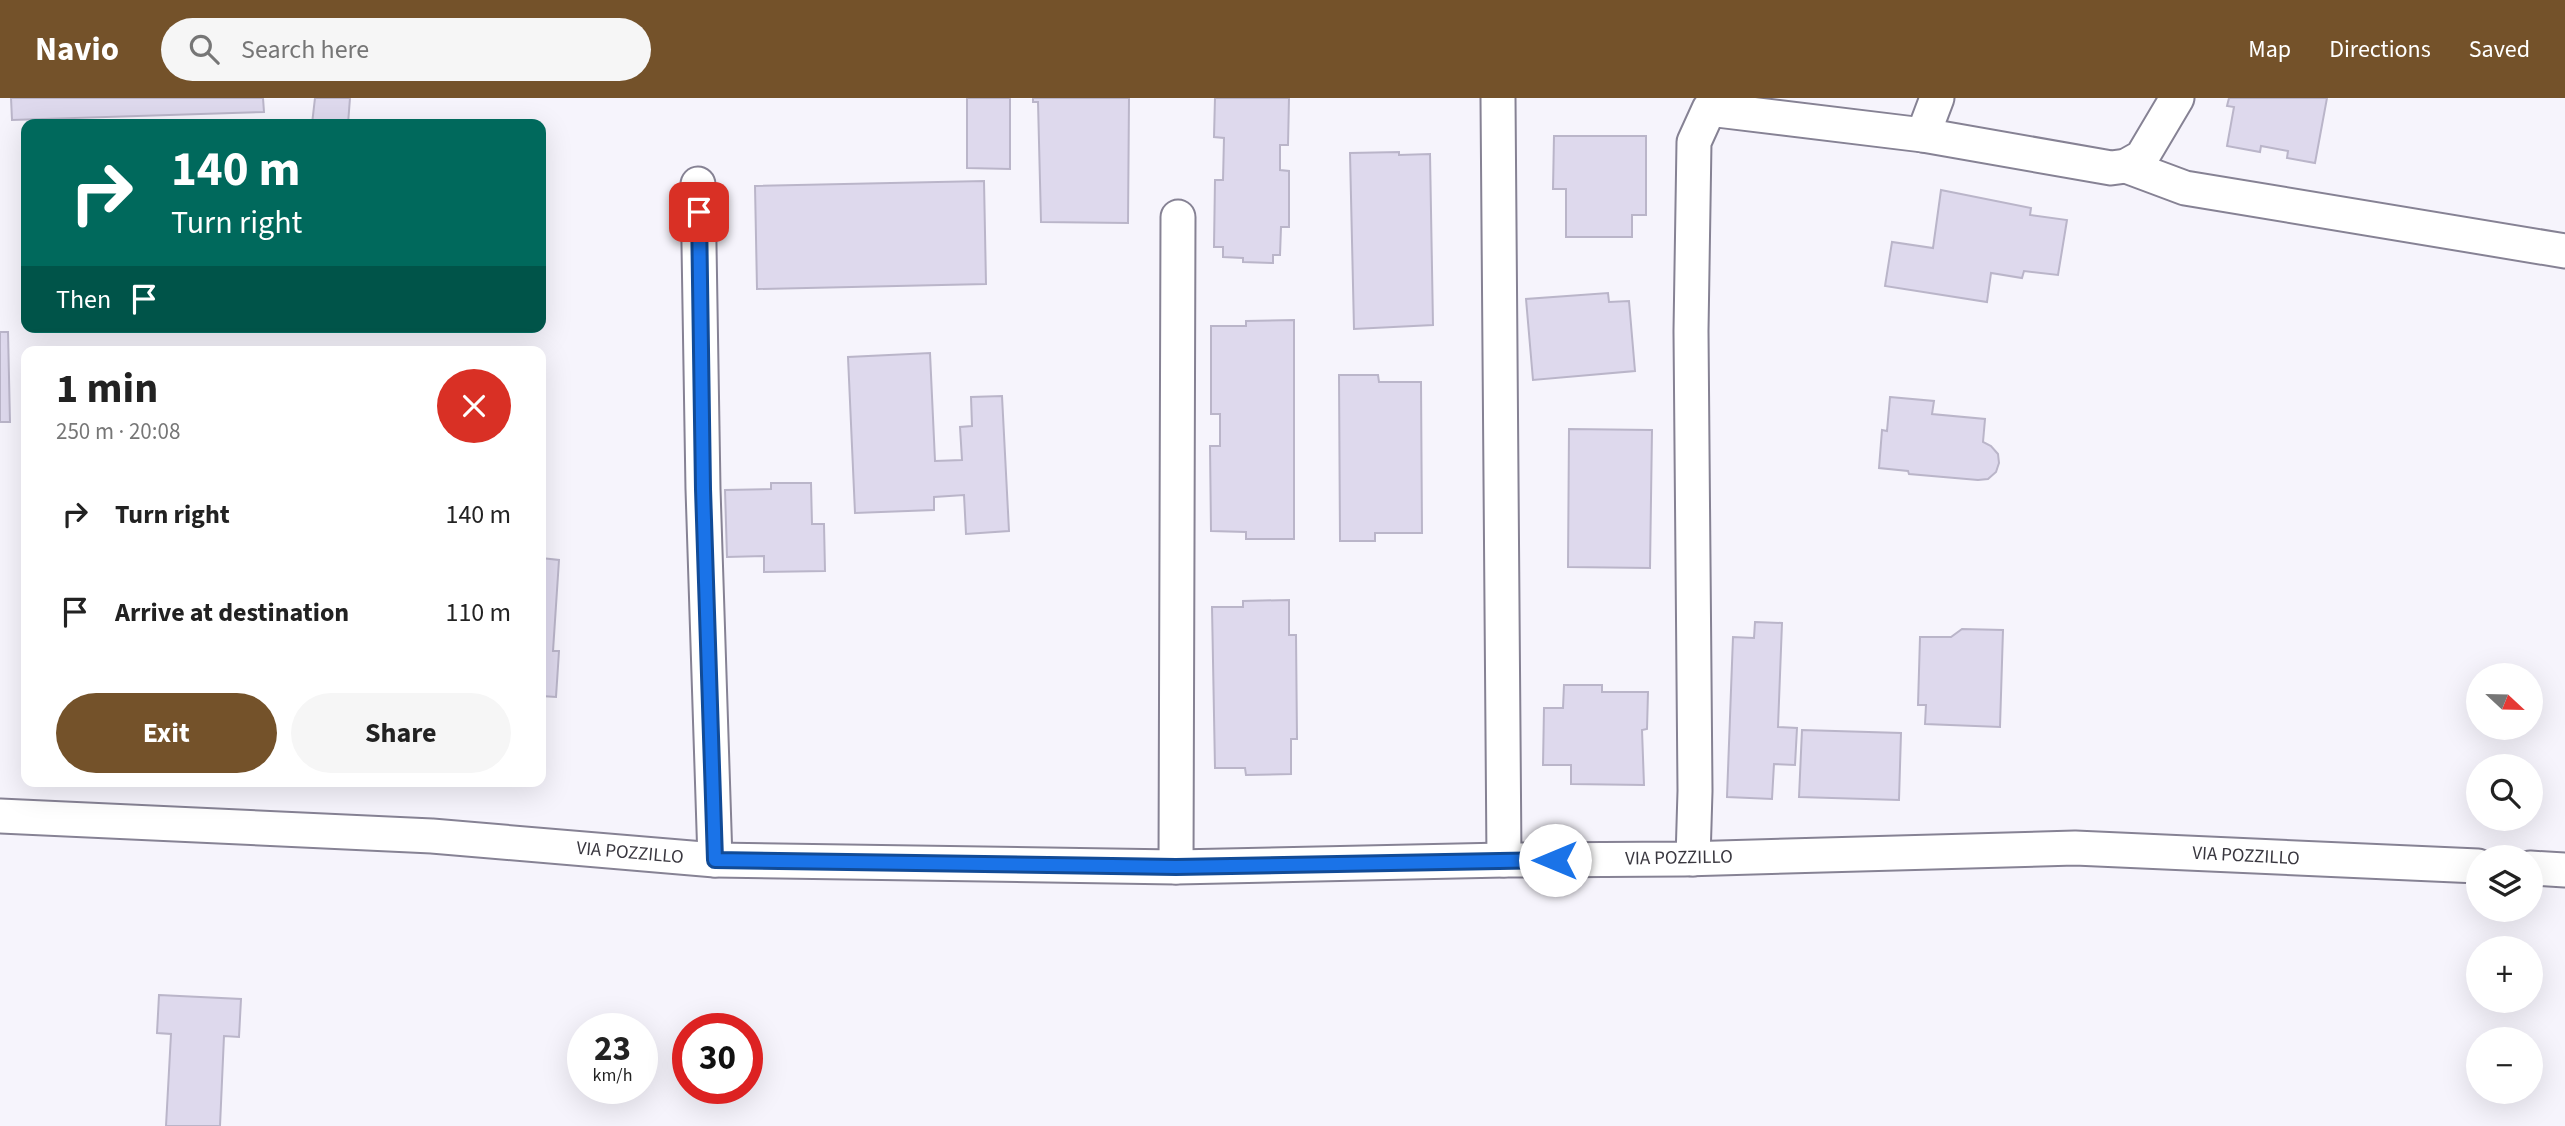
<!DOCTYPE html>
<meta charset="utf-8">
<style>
:root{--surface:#fff;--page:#f6f6f6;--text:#222;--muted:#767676;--accent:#74522a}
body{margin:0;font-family:"Source Sans 3",sans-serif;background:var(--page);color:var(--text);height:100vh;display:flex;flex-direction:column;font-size:26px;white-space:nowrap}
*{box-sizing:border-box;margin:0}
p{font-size:23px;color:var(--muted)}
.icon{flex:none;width:38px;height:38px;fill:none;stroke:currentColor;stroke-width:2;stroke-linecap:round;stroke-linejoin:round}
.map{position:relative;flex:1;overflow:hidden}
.details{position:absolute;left:21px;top:248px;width:525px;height:441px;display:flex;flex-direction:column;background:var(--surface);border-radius:14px;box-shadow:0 7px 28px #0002}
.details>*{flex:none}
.hud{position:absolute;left:21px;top:21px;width:525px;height:214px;border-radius:14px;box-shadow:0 7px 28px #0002;background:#00695c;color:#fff;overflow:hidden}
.needle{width:46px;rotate:112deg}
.fabs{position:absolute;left:2466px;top:565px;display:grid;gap:14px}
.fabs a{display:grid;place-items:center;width:77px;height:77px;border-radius:50%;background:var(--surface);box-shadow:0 7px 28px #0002;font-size:35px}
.speed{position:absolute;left:567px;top:915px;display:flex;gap:14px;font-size:35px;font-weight:700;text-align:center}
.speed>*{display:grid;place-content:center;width:91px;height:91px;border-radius:50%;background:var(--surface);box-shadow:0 7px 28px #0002;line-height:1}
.speed small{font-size:18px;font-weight:400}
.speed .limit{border:10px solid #d22;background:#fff;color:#111}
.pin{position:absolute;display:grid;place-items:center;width:60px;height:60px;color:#fff;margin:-30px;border-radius:14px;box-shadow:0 4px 10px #0006}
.me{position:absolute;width:77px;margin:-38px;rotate:270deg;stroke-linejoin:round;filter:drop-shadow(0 0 5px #0008)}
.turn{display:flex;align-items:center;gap:24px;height:147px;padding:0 35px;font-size:32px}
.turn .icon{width:91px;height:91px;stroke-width:2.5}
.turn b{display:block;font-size:49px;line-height:60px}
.then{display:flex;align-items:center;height:66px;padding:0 35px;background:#0003;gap:14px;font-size:26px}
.round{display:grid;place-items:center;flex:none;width:74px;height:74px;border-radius:37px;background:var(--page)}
.head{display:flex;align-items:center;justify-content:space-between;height:119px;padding:0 35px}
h1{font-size:42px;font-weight:700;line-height:52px}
.cta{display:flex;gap:14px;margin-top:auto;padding:14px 35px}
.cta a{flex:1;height:80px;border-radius:42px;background:var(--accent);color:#fff;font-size:28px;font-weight:700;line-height:80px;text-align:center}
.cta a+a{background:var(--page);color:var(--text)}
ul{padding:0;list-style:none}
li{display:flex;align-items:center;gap:21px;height:98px;padding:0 35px}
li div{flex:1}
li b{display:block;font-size:26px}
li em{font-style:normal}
header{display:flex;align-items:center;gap:42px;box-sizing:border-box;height:98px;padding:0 35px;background:var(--accent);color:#fff}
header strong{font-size:33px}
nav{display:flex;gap:38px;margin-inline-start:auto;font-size:24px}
.search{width:490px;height:63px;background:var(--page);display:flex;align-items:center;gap:18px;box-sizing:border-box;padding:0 24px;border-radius:38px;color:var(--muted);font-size:26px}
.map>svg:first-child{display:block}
</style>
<header>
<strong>Navio</strong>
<div class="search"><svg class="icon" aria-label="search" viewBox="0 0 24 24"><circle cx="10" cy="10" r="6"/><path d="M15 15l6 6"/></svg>Search here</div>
<nav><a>Map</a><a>Directions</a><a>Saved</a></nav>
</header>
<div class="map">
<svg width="2565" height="1028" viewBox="0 0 2565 1028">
<rect width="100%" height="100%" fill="#f6f4fc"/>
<g fill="#ded9ed" stroke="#bab5c9" stroke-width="2">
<path d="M11,0H263L264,14L12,22Z"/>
<path d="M315,0H350L348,26H312Z"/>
<path d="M967,0H1010V71L967,70Z"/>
<path d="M1033,0H1129L1128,125L1041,124L1038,4H1033Z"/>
<path d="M1215,0H1289L1288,47H1280V72L1289,73V129H1281L1280,157H1273V165L1243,164V160L1223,159V149H1214L1215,82H1223L1224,40L1214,39Z"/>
<path d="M2229,0H2327L2315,65L2287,60L2288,53L2261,48L2260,54L2227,48L2234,9L2227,8Z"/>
<path d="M1554,38H1646V117H1632V139H1566V91H1553Z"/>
<path d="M1399,54V57L1430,56L1433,227L1354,231L1350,55Z"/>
<path d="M984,83L986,186L757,191L755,88Z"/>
<path d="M1941,92L2031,110L2030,117L2067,122L2058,177L2024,173L2022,180L1991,175L1987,204L1885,188L1892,144L1933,150Z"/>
<path d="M1608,195L1609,204L1629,203L1635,273L1533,282L1526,201Z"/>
<path d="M1294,222V441H1246V434L1211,433L1210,348H1220V316H1211V228H1246V223Z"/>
<path d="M0,234H8L10,324H0Z"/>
<path d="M930,255L935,363L962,362L960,329L972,328L971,299L1002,298L1009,433L966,436L964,397L934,399V412L855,415L848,259Z"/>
<path d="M1339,277H1378L1379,284H1421L1422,435H1375V443H1340Z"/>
<path d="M1890,299L1934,303L1932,316L1985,321L1983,344L1991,348L1998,356L1999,365L1996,374L1988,381L1978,382L1909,376L1908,373L1879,370L1882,332L1887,333Z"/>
<path d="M1569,331L1652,332L1650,470L1568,469Z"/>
<path d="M771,385H811L812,426H824L825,473L764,474V458L727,459L725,392L771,391Z"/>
<path d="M541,460L559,462L553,553H559L556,599L541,598Z"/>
<path d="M1289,502V537H1296L1297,641H1291V676L1246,677L1245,670H1215L1212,509H1243V503Z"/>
<path d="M1755,524L1782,525L1778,629L1797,630L1795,667L1774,666L1772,701L1727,699L1733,539L1754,540Z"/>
<path d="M1962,531L2003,532L2000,629L1925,626L1926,607H1918L1920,539H1951Z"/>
<path d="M1564,587H1602V594H1648L1647,631L1642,632L1644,687L1571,686V667H1543L1544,610H1563Z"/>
<path d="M1802,632L1901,635L1899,702L1799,699Z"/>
<path d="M159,897L241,901L239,939L224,938L220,1028H166L171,936L157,935Z"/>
</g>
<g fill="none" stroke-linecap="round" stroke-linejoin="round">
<g stroke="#868294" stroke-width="37">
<g id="minor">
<path d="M1498,0L1504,762"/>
<path d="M1923,37L1937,0"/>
<path d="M2126,68L2185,90L2565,153"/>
<path d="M698,86L703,391L715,762"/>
<path d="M0,718L432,738L715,762L1176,769L1504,762L1684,761L2075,750L2478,768"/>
<path d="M1693,761L1695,693L1691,233L1694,44L1709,11L1923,37L2111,70L2126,68L2142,59L2177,0"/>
<path d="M1176,769L1178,119"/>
<path d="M2530,770L2565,772"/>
</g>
</g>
<use href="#minor" stroke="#fff" stroke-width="33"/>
</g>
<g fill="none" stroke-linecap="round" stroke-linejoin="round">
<g stroke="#114b97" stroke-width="18">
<path id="route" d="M699,114L703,391L715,762L1176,769L1555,762"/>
</g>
<use href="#route" stroke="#1a73e8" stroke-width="12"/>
</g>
<g text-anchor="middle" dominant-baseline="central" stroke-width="7" stroke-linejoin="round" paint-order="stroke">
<g font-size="19" fill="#39373f" stroke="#fff">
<text transform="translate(630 755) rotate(5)">VIA POZZILLO</text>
<text transform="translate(2246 758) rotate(3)">VIA POZZILLO</text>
<text transform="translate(1679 760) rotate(-1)">VIA POZZILLO</text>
</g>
</g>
</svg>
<div class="fabs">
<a><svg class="needle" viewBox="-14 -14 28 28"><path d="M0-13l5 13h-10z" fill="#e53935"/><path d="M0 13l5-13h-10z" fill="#767676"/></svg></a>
<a><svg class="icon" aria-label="search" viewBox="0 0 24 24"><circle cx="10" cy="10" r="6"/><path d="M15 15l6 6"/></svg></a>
<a><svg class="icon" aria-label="layers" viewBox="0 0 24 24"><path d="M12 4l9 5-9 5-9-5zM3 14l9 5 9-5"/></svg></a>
<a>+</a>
<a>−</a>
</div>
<div class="speed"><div>23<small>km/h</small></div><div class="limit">30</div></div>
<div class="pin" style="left:699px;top:114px;background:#d93025"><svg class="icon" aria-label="arrive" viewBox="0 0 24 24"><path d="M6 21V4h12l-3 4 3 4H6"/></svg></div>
<svg class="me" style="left:1555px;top:762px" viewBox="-20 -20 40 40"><circle r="19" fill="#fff"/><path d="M0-13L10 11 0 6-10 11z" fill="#1a73e8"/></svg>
<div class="hud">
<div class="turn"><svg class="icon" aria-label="right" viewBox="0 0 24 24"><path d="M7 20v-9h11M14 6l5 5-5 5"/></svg><div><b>140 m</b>Turn right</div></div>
<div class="then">Then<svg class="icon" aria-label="arrive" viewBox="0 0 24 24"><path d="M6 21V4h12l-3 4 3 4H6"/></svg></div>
</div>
<section class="details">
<div class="head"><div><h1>1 min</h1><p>250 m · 20:08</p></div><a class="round" style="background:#d93025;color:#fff"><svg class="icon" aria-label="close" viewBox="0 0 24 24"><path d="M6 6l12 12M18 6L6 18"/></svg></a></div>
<ul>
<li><svg class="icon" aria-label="right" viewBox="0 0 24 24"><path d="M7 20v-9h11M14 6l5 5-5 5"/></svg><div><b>Turn right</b></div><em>140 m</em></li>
<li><svg class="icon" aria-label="arrive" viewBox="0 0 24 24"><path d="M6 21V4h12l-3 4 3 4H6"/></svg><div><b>Arrive at destination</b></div><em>110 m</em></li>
</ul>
<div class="cta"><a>Exit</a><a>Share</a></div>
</section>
</div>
